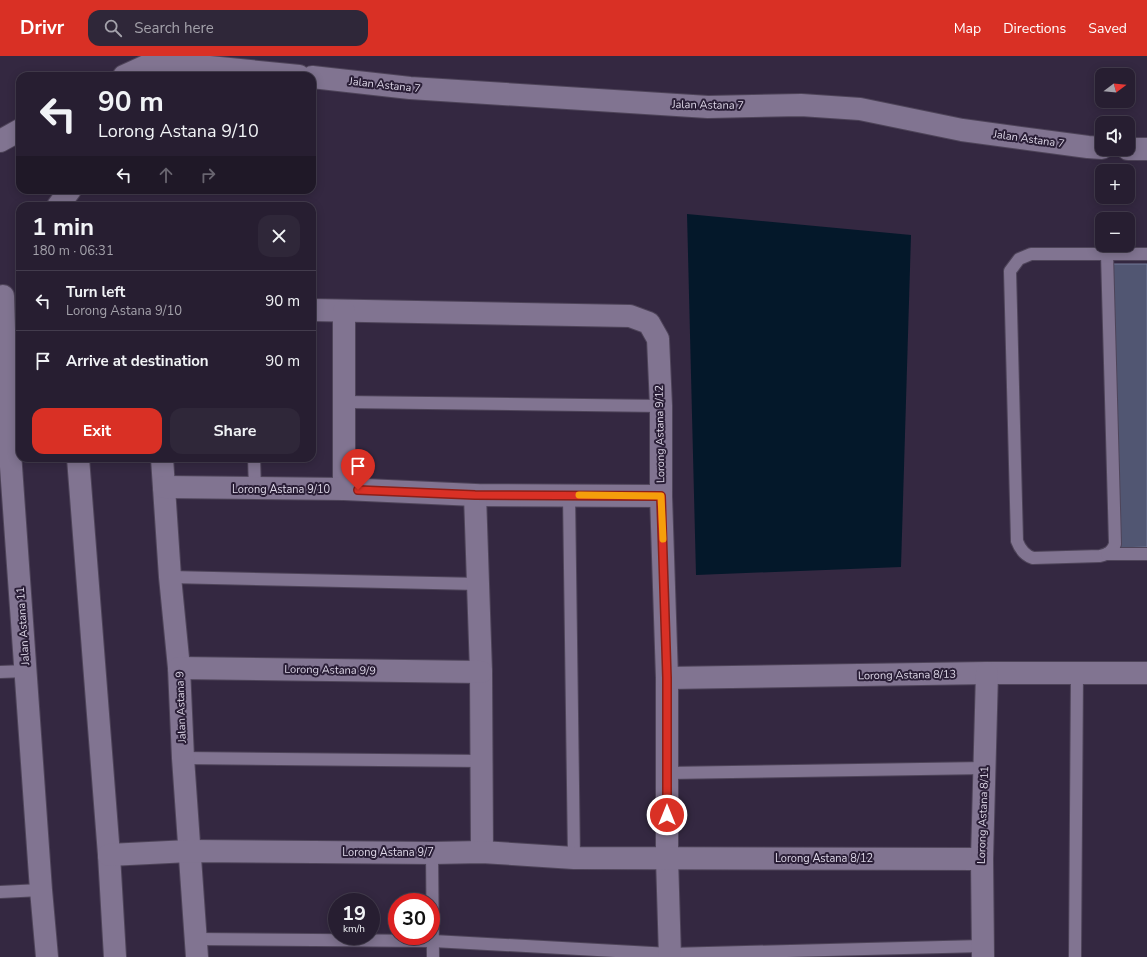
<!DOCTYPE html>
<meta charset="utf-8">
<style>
:root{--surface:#271e31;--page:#2f2739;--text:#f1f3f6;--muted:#a4a2ab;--line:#433c4d;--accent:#d93025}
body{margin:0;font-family:"Nunito Sans",sans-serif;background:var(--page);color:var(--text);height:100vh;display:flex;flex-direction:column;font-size:15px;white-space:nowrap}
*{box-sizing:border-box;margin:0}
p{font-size:13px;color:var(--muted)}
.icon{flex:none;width:22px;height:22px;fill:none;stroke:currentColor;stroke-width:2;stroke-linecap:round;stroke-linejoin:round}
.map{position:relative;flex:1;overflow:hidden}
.details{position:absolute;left:16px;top:146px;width:300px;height:260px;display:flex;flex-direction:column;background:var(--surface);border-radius:12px;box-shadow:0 2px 10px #0003,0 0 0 1px var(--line)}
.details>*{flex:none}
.guide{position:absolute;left:16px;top:16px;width:300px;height:122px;border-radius:12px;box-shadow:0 2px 10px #0003,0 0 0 1px var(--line);background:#271e31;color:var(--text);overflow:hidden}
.needle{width:26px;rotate:74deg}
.controls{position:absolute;left:1095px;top:12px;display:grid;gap:8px}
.controls a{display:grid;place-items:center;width:40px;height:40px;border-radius:8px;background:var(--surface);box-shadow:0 2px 10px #0003,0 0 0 1px var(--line);font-size:20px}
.speed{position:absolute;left:328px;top:837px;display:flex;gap:8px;font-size:20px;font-weight:700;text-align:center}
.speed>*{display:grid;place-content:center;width:52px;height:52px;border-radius:50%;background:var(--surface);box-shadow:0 2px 10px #0003,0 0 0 1px var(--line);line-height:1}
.speed small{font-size:10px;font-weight:400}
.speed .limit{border:6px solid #d22;background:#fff;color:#111}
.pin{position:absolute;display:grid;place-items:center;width:34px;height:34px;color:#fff;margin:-41px -17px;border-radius:50% 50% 50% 0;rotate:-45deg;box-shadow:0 0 4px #0007}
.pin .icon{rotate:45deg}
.me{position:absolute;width:44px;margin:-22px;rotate:0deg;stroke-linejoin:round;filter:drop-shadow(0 0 3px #0008)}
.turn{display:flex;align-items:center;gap:14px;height:84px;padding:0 16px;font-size:18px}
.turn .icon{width:52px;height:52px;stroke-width:2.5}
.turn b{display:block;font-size:28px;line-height:34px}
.lanes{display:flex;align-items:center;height:38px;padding:0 16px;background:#0003;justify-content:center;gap:20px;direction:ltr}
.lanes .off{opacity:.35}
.round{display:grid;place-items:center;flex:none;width:42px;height:42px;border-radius:12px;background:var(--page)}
.overview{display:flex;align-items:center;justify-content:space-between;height:68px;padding:0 16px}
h1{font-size:24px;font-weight:700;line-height:30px}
.button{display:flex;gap:8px;margin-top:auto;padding:8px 16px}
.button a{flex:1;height:46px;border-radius:12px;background:var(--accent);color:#fff;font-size:16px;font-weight:700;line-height:46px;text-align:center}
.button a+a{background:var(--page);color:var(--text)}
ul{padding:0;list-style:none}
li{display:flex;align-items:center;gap:12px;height:60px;padding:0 16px;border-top:1px solid var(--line)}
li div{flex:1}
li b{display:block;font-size:15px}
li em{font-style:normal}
header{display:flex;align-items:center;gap:24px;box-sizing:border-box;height:56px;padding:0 20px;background:var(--accent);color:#fff}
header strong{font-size:19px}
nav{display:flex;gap:22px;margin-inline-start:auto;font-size:14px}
.search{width:280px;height:36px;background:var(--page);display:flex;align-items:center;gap:10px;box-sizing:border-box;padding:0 14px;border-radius:12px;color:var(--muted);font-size:15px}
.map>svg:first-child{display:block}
</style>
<header>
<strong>Drivr</strong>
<div class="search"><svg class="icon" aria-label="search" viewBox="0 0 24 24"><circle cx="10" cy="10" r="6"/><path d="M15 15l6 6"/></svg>Search here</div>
<nav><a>Map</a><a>Directions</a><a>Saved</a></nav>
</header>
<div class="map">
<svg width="1147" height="901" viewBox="0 0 1147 901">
<rect width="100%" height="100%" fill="#342841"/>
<path fill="#04182a" d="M687,158L911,179L901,511L696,519Z"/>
<path fill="#515672" stroke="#737997" d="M1112,208H1147V491L1117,492Z"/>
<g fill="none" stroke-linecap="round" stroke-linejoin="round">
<g stroke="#4e4459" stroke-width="14">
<g id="service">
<path d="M1107,198L1115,488C1112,496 1108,498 1100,500L1033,502C1024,499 1020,493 1017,485L1010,215L1019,203L1031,198H1147"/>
<path d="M344,346L661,350"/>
<path d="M254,402L255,433"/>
<path d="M569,439L574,802"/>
<path d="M1107,498H1147"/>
<path d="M170,521L478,528"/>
<path d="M0,616L26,615"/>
<path d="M183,702L482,705"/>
<path d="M667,717L985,712"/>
<path d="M432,797L433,901"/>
<path d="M0,836L41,834"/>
<path d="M196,883L433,885L670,898L982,890"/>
<path d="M1075,901L1077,617"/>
</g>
</g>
<g stroke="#4e4459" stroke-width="24">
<g id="minor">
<path d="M124,20L146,10L170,7L299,20"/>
<path d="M312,21L410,32L708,51L801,49L860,53L962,74L1088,91L1102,92"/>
<path d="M0,85L20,74"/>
<path d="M1128,93H1147"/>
<path d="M58,150L70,134"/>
<path d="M3,240L6,340L41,834L47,901"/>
<path d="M312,254L630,260L649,267L658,283L661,350V440L667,622V802L670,901"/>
<path d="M344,255V433"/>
<path d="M78,402L109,799L115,901"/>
<path d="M162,402L170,521L179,612L183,702L197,901"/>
<path d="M164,431L344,433L475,439L661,440"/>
<path d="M475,439L481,616L482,796"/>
<path d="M179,612L481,616"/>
<path d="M667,622L987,617H1147"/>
<path d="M109,799L189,795L432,797L482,796L574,802L982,803"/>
<path d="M983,901L982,803L987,617"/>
</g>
</g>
<use href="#service" stroke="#817491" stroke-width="12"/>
<use href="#minor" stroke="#817491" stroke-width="22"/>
</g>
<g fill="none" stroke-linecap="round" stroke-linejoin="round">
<g stroke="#8d1f18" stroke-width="10">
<path id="route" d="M358,434L475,439L661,440L667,622V759"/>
</g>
<use href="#route" stroke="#d93025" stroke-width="7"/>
<path stroke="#f59e0b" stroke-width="7" d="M579,439L661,440L663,483"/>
</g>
<g text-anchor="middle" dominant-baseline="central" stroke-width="4" stroke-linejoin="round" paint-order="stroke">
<g font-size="11" fill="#ded8e8" stroke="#2a1e37">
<text transform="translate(385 29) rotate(6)">Jalan Astana 7</text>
<text transform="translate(708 49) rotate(1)">Jalan Astana 7</text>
<text transform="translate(1029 83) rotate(8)">Jalan Astana 7</text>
<text transform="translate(660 378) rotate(-91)">Lorong Astana 9/12</text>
<text x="281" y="433">Lorong Astana 9/10</text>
<text transform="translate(23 570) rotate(-94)">Jalan Astana 11</text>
<text transform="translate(330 614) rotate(1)">Lorong Astana 9/9</text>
<text transform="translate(907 619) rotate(-1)">Lorong Astana 8/13</text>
<text transform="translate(181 651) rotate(-92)">Jalan Astana 9</text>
<text transform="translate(983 759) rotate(-88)">Lorong Astana 8/11</text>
<text x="388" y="796">Lorong Astana 9/7</text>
<text x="824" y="802">Lorong Astana 8/12</text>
</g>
</g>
</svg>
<div class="controls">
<a><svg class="needle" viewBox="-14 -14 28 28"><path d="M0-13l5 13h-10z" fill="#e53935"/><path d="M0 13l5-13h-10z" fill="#a4a2ab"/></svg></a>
<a><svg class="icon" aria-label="sound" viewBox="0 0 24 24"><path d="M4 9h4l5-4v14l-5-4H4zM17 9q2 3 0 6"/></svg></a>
<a>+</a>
<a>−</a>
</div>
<div class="speed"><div>19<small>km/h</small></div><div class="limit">30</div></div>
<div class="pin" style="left:358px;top:434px;background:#d93025"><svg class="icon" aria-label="arrive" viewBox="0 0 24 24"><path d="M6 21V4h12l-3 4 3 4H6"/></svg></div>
<svg class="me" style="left:667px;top:759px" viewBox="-20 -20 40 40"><circle r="17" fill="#d93025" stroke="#fff" stroke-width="3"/><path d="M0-11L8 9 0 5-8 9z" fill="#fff"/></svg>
<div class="guide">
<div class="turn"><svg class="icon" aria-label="left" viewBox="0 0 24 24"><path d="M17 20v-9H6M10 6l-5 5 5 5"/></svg><div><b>90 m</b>Lorong Astana 9/10</div></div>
<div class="lanes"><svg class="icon" aria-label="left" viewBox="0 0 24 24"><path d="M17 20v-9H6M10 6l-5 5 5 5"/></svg><svg class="icon off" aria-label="ahead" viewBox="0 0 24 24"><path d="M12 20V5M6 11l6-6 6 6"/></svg><svg class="icon off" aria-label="right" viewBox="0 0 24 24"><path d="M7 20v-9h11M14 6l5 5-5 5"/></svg></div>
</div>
<section class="details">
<div class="overview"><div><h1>1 min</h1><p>180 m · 06:31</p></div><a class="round"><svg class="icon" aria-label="close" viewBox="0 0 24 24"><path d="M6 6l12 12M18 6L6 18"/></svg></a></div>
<ul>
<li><svg class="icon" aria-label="left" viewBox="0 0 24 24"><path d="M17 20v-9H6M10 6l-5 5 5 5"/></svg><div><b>Turn left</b><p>Lorong Astana 9/10</p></div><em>90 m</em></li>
<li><svg class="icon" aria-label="arrive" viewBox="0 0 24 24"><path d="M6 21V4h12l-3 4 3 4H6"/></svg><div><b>Arrive at destination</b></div><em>90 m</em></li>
</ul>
<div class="button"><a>Exit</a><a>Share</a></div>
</section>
</div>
